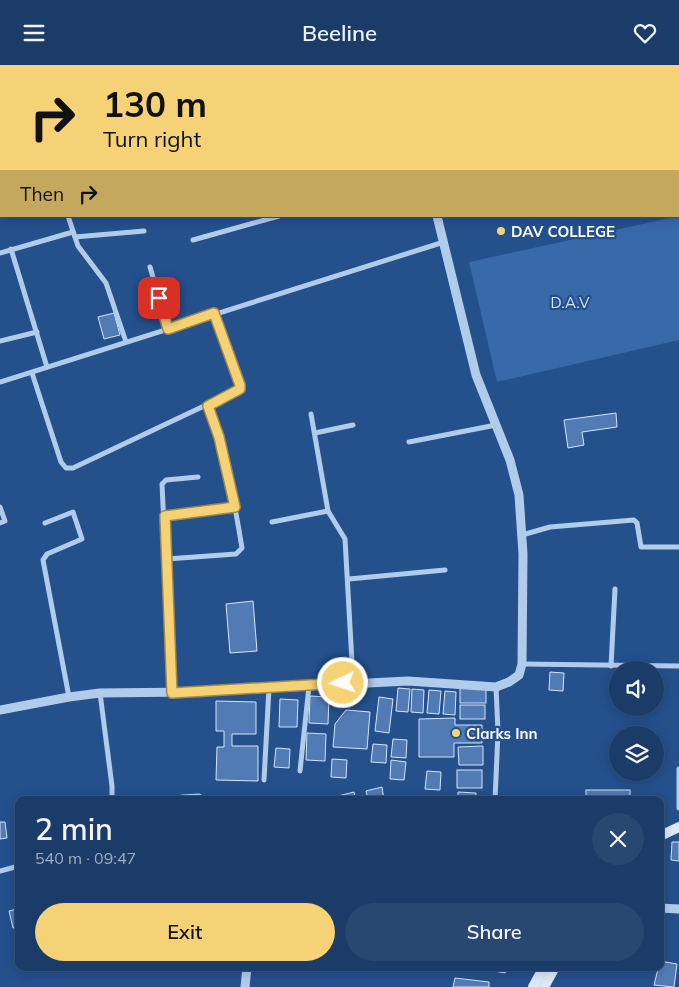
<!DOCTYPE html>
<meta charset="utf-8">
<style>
:root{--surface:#1b3c69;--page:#284771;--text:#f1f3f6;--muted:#a0adc0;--line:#39567d;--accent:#f5d275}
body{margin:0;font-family:Mulish,sans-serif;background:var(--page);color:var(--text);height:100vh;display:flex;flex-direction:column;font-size:19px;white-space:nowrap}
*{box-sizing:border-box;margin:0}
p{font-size:16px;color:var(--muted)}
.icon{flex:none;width:28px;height:28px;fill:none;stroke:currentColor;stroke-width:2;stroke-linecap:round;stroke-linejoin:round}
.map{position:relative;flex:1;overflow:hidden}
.sheet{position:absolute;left:15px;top:731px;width:649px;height:175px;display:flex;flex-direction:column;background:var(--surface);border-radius:10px;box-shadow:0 2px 12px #0003,0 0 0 1px var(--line)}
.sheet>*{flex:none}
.hud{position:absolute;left:0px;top:0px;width:680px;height:152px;box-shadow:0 2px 12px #0003,0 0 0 1px var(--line);background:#f5d275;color:#111;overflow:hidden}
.controls{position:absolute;left:609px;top:596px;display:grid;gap:10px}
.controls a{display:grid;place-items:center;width:55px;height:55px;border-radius:50%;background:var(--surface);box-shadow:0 2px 12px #0003,0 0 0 1px var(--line);font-size:25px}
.pin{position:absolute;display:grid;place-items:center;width:42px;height:42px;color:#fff;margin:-21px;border-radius:10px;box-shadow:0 2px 8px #0006}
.me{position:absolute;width:55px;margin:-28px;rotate:266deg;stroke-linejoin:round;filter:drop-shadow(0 0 4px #0008)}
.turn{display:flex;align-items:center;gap:18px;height:105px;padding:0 20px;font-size:22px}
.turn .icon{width:65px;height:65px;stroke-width:2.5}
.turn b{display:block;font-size:35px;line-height:42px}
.then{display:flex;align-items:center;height:48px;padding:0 20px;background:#0003;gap:10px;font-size:19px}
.round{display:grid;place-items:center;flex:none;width:52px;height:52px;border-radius:26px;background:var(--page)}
.overview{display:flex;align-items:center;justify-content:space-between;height:85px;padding:0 20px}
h1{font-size:30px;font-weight:600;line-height:38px}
.cta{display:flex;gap:10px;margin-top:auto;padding:10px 20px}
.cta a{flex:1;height:58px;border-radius:30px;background:var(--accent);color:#111;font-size:20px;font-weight:600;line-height:58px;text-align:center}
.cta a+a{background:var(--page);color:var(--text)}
header{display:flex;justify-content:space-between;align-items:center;height:65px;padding:0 20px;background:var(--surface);font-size:22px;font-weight:600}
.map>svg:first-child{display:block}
</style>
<header><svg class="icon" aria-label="menu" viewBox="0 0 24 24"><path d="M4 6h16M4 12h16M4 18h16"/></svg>Beeline<svg class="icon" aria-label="heart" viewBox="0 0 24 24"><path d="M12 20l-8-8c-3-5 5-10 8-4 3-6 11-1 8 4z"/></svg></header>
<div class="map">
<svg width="679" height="922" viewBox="0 0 679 922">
<rect width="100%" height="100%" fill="#24508c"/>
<path fill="#3869a8" d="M679,149V275L497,317L469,197L679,151Z"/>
<g fill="#507bb4" stroke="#d6e5f8">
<path d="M114,248L120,270L104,274L98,252Z"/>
<path d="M616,348L617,362L582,367L584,380L568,383L564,355Z"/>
<path d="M253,536L257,586L230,588L226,539Z"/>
<path d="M550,607L564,608L563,626L549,625Z"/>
<path d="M398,623L410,624L408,647L396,646Z"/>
<rect x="460" y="623" width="26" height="15"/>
<path d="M412,624L424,625L423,648L411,647Z"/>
<path d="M429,625L441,626L439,649L427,648Z"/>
<path d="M445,626L456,627L455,650L443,649Z"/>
<path d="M310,631L329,632L328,659L309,658Z"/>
<path d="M379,632L393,634L389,668L375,666Z"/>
<path d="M280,634L298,635L297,662H279Z"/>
<path d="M216,636L256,637V669H232V681H258V716L216,715L217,682H224V666H216Z"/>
<rect x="460" y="640" width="25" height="14"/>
<path d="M346,645L370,647L367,684L333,682L335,659Z"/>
<path d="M455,653V660H482V678H454V692H419V654Z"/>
<path d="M307,668L326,669L325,696L306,695Z"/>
<path d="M393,674L407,675L406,693L391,692Z"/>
<path d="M373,679L387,680L386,698L371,697Z"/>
<path d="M483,681V700H459L458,682Z"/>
<path d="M276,683L290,684L289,703L274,702Z"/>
<path d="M332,694L347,695L346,713L331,712Z"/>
<path d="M391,695L406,697L404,715L390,714Z"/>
<rect x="457" y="705" width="25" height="18"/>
<path d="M427,706L441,707L440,725L425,724Z"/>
<path d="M382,722L384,735H368L366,726Z"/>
<rect x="586" y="725" width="44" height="10"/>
<path d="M354,727L356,735H339L338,731Z"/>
<path d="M458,727L476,728V735H458Z"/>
<path d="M0,757H5L7,773L0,774Z"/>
<path d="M672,777H679V796L671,795Z"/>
<path d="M17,844L19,862L13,863L9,846Z"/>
<path d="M660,896L677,899L674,922L654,920Z"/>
<path d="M473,902H509L505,908Z"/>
<path d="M455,913L489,917V922H453Z"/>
</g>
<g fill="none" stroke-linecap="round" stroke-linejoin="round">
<g stroke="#b1cbeb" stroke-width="5">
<path d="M47,0L48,1"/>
<path d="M251,0L252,1"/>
<path d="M90,1L94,0"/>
<path d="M380,1L382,0"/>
<path d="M0,30L1,29"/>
<path d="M679,31V30"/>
<path d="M0,114L1,113"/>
<path d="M68,151L78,181L106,218L126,277"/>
<path d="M75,172L144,166"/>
<path d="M193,175L279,151"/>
<path d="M11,184L47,302"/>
<path d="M0,188L73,167"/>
<path d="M150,202L168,264"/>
<path d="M0,276L37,267"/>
<path d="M32,308L61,397L66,403H73L240,324L214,248"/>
<path d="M0,317L444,177"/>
<path d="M311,349L328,446L345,474L352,597L349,608L343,618"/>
<path d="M315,368L353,360"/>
<path d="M409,377L496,360"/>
<path d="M0,442L5,456L0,458"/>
<path d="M165,451L235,442"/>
<path d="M272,457L328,446"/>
<path d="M45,458L73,447L82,474L47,489L43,495L69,632"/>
<path d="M522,470L550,462L634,455L637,458L641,482H679"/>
<path d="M167,494L236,489L242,483C234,434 225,387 208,341"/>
<path d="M349,514L445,505"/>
<path d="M522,599L679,601"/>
<path d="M611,601L615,524"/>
<path d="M172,627L162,419L166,415L198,412"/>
<path d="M100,628L112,721V735"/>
<path d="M679,704V743"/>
<path d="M300,706L309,621"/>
<path d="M264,715L269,623"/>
<path d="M182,732L199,731L204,735"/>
<path d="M495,735L498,667L496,622"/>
<path d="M0,806L19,801"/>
</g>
<g stroke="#b1cbeb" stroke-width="9">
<path d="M400,0V1"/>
<path d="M635,0V1"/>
<path d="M679,108V109"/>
<path d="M0,645L69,632L100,628L190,627L408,616L496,622L509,617L519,610L522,599L523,489L519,430L510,395L476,310L437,151"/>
<path d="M660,843L679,844"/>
<path d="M245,922L247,902"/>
</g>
<g stroke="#dde8f8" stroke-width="10">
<path d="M660,771L679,762"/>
<path d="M533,922L544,902"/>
<path d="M544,922L555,902"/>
</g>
</g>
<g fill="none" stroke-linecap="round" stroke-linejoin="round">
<g stroke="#9f884c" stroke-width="12">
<path id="route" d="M159,233L168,264L214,248L240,320V324L208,341L219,372L235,442L165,451L172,628L343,618"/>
</g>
<use href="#route" stroke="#f5d275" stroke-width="9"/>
</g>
<g fill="#f5d275" stroke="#24508c" stroke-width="2">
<circle cx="501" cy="166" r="5"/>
<circle cx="456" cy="668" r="5"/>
</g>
<g text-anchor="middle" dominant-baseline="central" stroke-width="4.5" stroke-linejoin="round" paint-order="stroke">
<g font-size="15" font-weight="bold" fill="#fff" stroke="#24508c" text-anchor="start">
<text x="511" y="166">DAV COLLEGE</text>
<text x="466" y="668">Clarks Inn</text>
</g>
<g font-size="15" fill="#d6e5f8" stroke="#24508c">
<text x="570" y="237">D.A.V</text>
</g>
</g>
</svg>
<div class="controls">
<a><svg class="icon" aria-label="sound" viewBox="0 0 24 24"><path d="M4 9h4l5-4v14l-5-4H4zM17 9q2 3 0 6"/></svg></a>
<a><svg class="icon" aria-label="layers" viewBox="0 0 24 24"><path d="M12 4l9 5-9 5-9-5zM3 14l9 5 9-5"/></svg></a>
</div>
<div class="pin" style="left:159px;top:233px;background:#d93025"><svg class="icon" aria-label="arrive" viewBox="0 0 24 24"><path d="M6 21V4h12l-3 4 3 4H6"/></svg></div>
<svg class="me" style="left:343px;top:618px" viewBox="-20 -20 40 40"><circle r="17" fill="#f5d275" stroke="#fff" stroke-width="3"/><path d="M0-11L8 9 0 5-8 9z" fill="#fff"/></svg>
<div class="hud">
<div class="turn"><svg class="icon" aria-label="right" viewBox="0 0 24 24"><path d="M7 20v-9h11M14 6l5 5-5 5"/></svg><div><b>130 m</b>Turn right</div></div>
<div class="then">Then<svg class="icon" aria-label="right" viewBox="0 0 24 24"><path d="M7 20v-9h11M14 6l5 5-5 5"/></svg></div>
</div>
<section class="sheet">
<div class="overview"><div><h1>2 min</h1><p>540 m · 09:47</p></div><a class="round"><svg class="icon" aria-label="close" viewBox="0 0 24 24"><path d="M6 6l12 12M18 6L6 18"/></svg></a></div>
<div class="cta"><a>Exit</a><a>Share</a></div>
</section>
</div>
